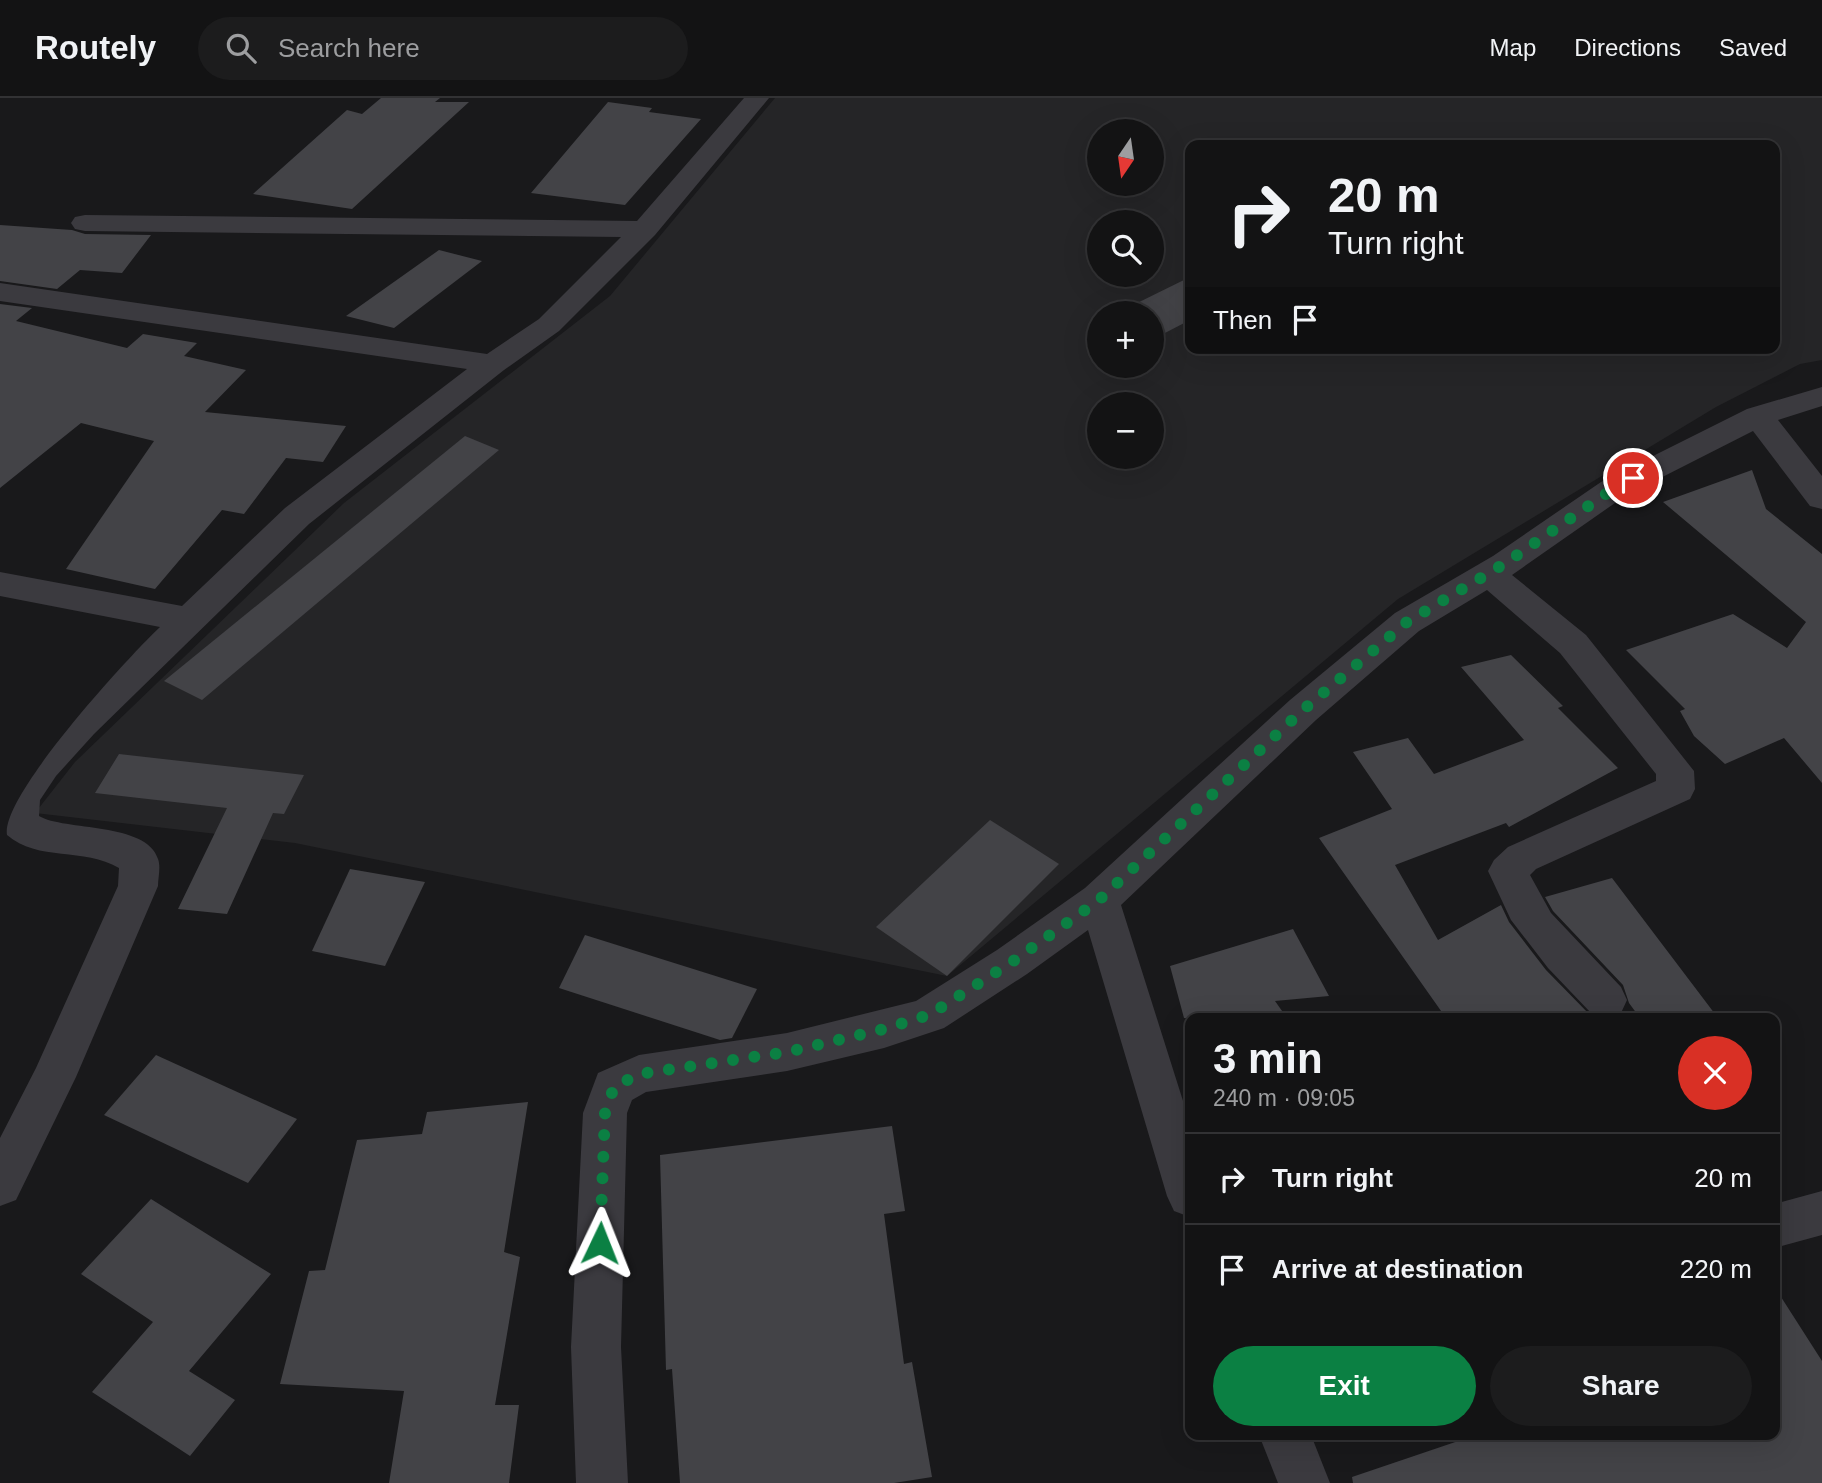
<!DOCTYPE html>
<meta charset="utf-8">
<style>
:root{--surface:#131314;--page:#1c1c1d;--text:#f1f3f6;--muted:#9d9ea0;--line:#323234;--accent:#0b8043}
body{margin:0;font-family:Arial,sans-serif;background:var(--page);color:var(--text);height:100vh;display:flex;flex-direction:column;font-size:26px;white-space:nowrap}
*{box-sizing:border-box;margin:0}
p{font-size:23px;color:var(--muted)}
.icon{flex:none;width:38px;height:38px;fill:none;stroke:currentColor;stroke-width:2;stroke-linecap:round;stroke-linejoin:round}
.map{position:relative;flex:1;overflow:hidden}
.side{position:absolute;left:1185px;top:915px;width:595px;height:427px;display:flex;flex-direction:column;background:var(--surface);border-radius:14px;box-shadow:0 7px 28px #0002,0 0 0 2px var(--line)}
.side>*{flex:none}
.guide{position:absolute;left:1185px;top:42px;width:595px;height:214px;border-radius:14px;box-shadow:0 7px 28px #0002,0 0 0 2px var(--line);background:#131314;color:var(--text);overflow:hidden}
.needle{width:46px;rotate:193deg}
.tools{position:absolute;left:1087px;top:21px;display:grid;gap:14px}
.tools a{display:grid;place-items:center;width:77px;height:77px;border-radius:50%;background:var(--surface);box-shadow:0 7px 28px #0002,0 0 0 2px var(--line);font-size:35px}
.pin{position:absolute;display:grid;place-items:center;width:60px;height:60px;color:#fff;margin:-30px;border:4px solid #fff;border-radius:50%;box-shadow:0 2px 7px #0007}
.me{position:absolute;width:77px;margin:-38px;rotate:2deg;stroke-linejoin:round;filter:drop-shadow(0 0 5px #0008)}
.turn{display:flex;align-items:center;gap:24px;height:147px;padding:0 28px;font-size:32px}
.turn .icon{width:91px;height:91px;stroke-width:2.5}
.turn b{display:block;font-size:49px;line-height:60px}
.then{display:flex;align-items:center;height:66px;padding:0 28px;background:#0003;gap:14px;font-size:26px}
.round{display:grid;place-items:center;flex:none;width:74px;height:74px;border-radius:37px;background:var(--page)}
.summary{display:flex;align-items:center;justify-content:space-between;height:119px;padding:0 28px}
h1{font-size:42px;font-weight:800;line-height:52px}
.primary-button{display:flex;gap:14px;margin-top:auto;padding:14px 28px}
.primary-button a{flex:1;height:80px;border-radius:42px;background:var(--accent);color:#fff;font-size:28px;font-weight:800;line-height:80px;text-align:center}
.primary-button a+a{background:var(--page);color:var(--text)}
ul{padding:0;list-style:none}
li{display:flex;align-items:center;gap:21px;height:91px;padding:0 28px;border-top:2px solid var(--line)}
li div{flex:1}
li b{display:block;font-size:26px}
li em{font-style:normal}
header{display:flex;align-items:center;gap:42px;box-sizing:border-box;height:98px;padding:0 35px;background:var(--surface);border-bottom:2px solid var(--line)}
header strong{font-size:33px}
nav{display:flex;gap:38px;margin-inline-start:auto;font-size:24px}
.search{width:490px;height:63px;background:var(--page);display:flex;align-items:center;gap:18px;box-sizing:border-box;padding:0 24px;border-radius:38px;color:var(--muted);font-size:26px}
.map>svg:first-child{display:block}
</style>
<header>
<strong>Routely</strong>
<div class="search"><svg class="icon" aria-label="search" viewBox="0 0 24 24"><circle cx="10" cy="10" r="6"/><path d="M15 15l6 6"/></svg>Search here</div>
<nav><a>Map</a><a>Directions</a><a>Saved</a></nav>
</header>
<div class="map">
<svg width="1822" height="1385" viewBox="0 0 1822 1385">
<rect width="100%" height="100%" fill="#19191b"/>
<path fill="#252527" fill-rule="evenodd" d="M775,0H1822V262L1800,266L1716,309L1398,501L947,878L295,745L35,715L75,664L344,405L610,198ZM1099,33H1152V86H1099ZM1190,47H1774V250H1190ZM1099,124H1152V177H1099ZM1099,215H1152V268H1099ZM1099,306H1152V359H1099Z"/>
<g fill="#434347">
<path d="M381,0H440L435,4H469L352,111L253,96L347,12L362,16Z"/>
<path d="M608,4L652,10L649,14L701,21L625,107L531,95Z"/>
<path d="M0,127L72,132L85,136L151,137L122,175L80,172L57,191L0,183Z"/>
<path d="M439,152L482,163L394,230L346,218Z"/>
<path d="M1190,179V222L1163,236L1152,229V215H1129L1123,212Z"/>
<path d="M0,206L32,210L16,223L127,250L143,236L197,245L184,258L246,272L205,314L346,328L323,364L286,360L244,416L222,412L155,491L66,471L154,343L81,325L0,390Z"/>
<path d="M465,338L499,352L202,602L164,583Z"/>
<path d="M1752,372L1766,411L1822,456V685L1784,640L1725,666L1694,638L1680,613L1685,611L1626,552L1733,516L1787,550L1806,524L1663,404Z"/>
<path d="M1511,557L1563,608L1558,610L1618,670L1509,729L1506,725L1395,767L1438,842L1501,807L1509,824L1546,872L1591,918L1587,920H1446L1319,740L1392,711L1353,654L1408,640L1434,676L1524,642L1461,569Z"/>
<path d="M119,656L304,677L284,716L273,715L227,816L178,811L227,710L95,695Z"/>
<path d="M990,722L1059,766L947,878L876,829Z"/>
<path d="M350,771L425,784L385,868L312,853Z"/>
<path d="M1612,780L1718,920H1640L1629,905L1623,887L1553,813L1545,799Z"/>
<path d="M1293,831L1329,898L1275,903L1287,920H1184L1170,868Z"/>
<path d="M585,837L757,891L732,940L720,942L559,890Z"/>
<path d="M156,957L297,1021L248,1085L104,1017Z"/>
<path d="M528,1004L504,1154L520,1159L495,1307H519L509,1385H389L404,1293L280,1286L309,1173L325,1172L357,1042L422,1036L427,1014Z"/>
<path d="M892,1028L905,1113L884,1116L904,1266L912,1264L932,1379L894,1385H680L672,1271L666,1272L660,1057Z"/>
<path d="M151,1101L271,1176L189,1273L235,1302L190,1358L92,1294L153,1224L81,1176Z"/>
<path d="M1774,1188L1822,1263V1385H1353L1352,1379L1476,1337H1774Z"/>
</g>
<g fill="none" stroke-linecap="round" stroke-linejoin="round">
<g fill="#3b3a3f" fill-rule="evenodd">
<path d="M744,0H769L655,137L559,233L504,272L309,426L94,636L56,678L40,702L39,718C64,733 147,724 158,761C161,769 158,780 158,788L76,979L16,1102L0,1108V1040L36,970L118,788L119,770C84,749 38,764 7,737C0,698 132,555 160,529L0,498V474L182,508L285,410L467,271L0,203V185L487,256L539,221L621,139L85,133L75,131L71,125L75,119L85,117L637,123Z"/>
<path d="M1822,289V308L1778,322L1822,378V411L1810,408L1753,333L1625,398L1512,477L1586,537L1694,673L1695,691L1690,701L1536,771L1530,777L1551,815L1621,889L1627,902L1621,915L1606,920L1591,915L1548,870L1511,822L1488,773L1494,762L1508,749L1656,683V676L1560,555L1487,492L1419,533L1316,622L1121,807L1190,1025V1119L1174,1113L1167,1098L1088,832L1027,876L944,930L884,950L787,973L646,994L632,1002L627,1015L621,1249L628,1385H576L571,1249L583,1015L598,975L639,957L787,935L916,903L997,852L1085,790L1290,602L1395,515L1493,458L1601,384L1747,311Z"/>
<path d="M1822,1093V1137L1774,1150V1106Z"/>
<path d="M1259,1337H1311L1330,1385H1278Z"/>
</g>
</g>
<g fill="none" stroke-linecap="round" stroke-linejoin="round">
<path stroke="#0b8043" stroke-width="12" stroke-dasharray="0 21.6" d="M600,1145L605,1015L614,989L639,976L787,954L884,931L929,917L1012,864L1099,802L1303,612L1407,524L1504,466L1613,391L1633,380"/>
</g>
</svg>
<div class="tools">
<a><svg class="needle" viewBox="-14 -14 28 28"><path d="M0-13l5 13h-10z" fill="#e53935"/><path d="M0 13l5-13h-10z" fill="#9d9ea0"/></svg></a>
<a><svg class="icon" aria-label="search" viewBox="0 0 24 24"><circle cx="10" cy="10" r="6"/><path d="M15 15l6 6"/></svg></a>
<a>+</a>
<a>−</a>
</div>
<div class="pin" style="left:1633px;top:380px;background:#d93025"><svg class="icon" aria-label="arrive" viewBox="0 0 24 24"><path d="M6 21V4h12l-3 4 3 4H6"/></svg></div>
<svg class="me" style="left:600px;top:1145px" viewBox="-20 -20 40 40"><path d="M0-17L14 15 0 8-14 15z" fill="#0b8043" stroke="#fff" stroke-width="4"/></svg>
<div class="guide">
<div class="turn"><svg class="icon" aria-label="right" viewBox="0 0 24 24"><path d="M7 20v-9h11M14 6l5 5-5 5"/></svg><div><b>20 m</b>Turn right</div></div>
<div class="then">Then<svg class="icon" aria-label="arrive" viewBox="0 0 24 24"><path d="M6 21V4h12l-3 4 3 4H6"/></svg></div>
</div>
<section class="side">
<div class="summary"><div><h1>3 min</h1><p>240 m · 09:05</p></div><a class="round" style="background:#d93025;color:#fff"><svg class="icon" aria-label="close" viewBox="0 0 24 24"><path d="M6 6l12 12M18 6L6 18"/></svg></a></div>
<ul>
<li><svg class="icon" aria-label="right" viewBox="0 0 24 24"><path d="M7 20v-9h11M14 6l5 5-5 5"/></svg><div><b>Turn right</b></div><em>20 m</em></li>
<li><svg class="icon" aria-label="arrive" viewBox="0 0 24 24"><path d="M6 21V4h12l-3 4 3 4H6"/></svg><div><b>Arrive at destination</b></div><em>220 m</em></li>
</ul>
<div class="primary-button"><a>Exit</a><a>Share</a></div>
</section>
</div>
